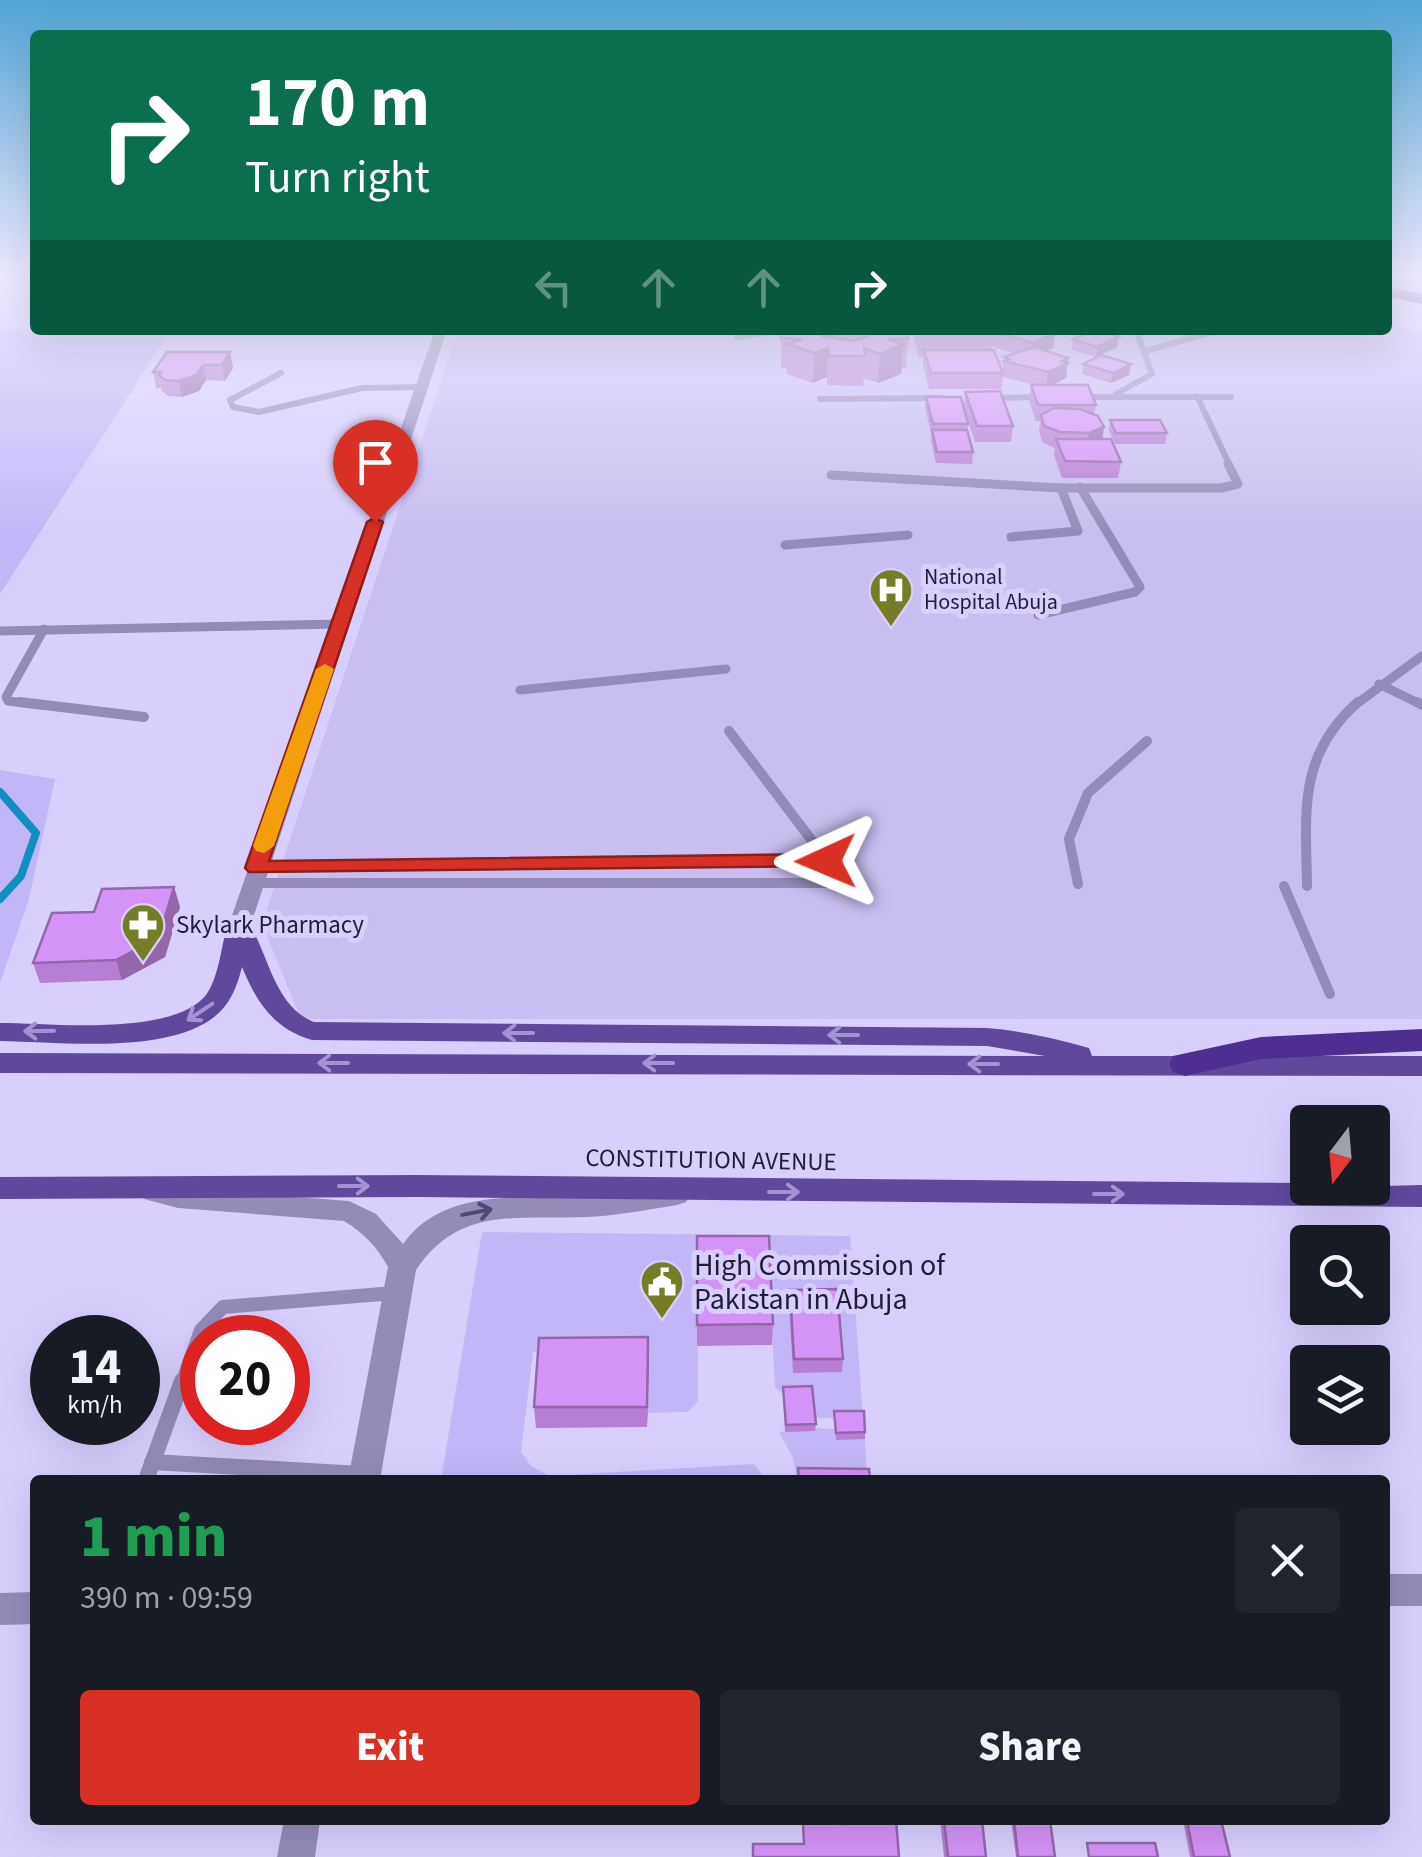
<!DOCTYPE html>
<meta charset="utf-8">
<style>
:root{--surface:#171b24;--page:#20242c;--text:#f1f3f6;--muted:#9ea1a6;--accent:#d93025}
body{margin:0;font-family:"Source Sans 3",sans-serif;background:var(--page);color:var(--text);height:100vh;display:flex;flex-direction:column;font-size:38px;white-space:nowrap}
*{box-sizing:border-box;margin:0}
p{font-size:32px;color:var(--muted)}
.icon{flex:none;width:55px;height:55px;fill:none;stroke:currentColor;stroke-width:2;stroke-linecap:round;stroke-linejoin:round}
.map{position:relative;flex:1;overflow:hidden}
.sheet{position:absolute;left:30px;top:1475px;width:1360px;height:350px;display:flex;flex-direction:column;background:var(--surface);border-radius:10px;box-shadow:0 10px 40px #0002}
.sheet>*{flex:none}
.guide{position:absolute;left:30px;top:30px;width:1362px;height:305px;border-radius:10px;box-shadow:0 10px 40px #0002;background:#0b6e4f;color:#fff;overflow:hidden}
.needle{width:65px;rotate:196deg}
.buttons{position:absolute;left:1290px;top:1105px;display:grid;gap:20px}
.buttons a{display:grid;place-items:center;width:100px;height:100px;border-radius:10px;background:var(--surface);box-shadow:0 10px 40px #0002;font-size:50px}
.speed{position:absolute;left:30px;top:1315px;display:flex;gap:20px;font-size:50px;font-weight:700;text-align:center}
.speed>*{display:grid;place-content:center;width:130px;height:130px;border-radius:50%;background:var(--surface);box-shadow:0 10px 40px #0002;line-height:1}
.speed small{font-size:25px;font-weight:400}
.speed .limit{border:15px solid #d22;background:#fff;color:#111}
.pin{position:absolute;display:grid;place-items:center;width:85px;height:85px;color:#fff;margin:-102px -42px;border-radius:50% 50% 50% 0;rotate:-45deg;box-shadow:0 0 10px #0007}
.pin .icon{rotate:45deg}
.me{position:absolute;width:110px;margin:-55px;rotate:269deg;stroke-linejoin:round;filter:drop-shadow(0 0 8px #0008)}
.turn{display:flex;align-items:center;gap:35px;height:210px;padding:0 50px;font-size:45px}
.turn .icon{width:130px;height:130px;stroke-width:2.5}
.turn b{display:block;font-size:70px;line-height:85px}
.lanes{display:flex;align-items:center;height:95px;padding:0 50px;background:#0003;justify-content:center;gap:50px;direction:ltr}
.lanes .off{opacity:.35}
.round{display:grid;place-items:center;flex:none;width:105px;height:105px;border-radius:10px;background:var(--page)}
.headline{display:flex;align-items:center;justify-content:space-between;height:170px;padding:0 50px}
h1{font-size:60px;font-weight:800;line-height:75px;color:#1e9e55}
.action{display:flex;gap:20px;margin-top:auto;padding:20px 50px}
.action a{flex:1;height:115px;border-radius:10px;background:var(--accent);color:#fff;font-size:40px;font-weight:800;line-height:115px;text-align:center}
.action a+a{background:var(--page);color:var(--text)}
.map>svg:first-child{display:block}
</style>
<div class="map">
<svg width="1422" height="1857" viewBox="0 0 1422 1857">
<rect width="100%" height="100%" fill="#d8cfff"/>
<path fill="#c8bef1" d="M1388,324L1422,333V1019H301L262,924L458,330H1388Z"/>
<g fill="#c3b6f8">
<path d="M0,329L171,330L0,594Z"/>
<path d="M0,770L55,779L29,899L0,983Z"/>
<path d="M482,1232L850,1236L863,1418H814L811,1394H783L775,1387L768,1258H697L698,1401L688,1412L648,1413L649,1351L533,1352L521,1452L531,1466L550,1476L754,1464L766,1480H441Z"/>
<path d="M814,1428L835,1429L865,1439L867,1480H797L793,1458L779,1432Z"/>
</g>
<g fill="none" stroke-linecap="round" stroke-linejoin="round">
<path stroke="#118fc1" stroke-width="8" d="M0,792L36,833L21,876L0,899"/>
<g stroke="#948bba" stroke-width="6">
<path d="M670,330L737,332"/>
<path d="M737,337L785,330"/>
<path d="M1146,351L1219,330"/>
<path d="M281,373L230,400L233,407L259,412L362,388L422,387"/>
<path d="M1116,394L1152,374L1136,330"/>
<path d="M1197,396L1230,466"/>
<path d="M1079,397H1231"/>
<path d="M989,398L1041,397"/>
<path d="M820,399L941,398"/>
</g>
<g stroke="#948bba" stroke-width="9">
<path d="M831,475L1061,488H1221L1238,484L1228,464"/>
<path d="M1011,537L1078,531L1061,488"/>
<path d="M785,545L908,535"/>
<path d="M1038,615L1135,592L1140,587L1080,487"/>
<path d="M0,631L340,624"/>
<path d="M1379,684L1422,705"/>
<path d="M520,690L726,669"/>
<path d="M41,705L8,701L6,697L44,629"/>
<path d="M1355,705L1422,656"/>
</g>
<g stroke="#948bba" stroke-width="10">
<path d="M20,702L144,717"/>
<path d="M1417,702L1422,705"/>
<path d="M729,731L844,883"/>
<path d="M256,868L827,861"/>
<path d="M253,883H844"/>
<path d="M1078,884L1069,839L1088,793L1147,741"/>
<path d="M1284,886L1330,994"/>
<path d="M1307,886C1306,813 1297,756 1358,702"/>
</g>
<path stroke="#948bba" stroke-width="14" d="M182,1383L201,1330L223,1307L394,1293"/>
<g stroke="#948bba" stroke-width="16">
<path d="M152,1462L361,1474"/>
<path d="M146,1480L182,1381"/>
</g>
<g fill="#948bba" fill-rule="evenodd">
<path d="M435,330H447L250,927L247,932H231L228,927Z"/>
<path d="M153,1182L178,1188L349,1201L376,1214L403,1244C445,1184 530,1200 592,1196C621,1194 649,1189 677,1185L686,1188L690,1195L686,1202L677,1205C646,1210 615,1216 584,1217C516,1220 459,1206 416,1270L380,1480H348L388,1267C377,1247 364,1233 344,1221L178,1208L144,1199L140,1192L144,1185Z"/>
<rect x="1385" y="1574" width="37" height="32"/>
<path d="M35,1592V1624L0,1625V1593Z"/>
<path d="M284,1820H320L315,1857H277Z"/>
</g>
<g fill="#60499d" fill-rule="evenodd">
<path d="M239,919C266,926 266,1004 314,1022L987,1028C1022,1031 1055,1038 1089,1048L1092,1056H1422V1076L0,1073V1053L1045,1056L987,1046L312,1040C274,1029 257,1003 242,967C237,987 229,1008 210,1020C160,1054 59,1042 0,1041V1023C50,1023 172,1037 206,995C219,977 221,947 227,927Z"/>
<path d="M417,1175L1308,1183V1188L1422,1185V1207L417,1197L0,1199V1177Z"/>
</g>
<g fill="#4e2e90" fill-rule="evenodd">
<path d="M1388,287L1422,294V304L1388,297Z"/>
<path d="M1422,1029V1051L1261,1059L1185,1076L1173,1072L1169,1064L1173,1056L1261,1037Z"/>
</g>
</g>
<g fill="#b67ed4" fill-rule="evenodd">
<path d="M781,330H866L908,339L906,368H902L901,374L878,383L864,378L863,386L827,385V377L813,383L787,374V368H781Z"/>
<path d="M912,330H1055L1053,348L1046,351L1068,358L1066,378L1052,385L1096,405L1094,414L1102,439L1121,462L1118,478H1062L1054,455L1055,448L1042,442L1039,431L1040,421H1036L1029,401L1031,385H1034L1003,377L1001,389H929L923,365V358H919ZM991,346L1015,354L1004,357L1002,371L991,350Z"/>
<path d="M1073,339L1117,347L1096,357L1071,350Z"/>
<path d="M230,352L233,368L225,381L206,380L199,391L182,397L168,396L162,391L161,388H156L153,372Z"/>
<path d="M1083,364H1131L1129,375L1111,383L1082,374Z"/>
<path d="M965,392L1013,426L1011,442H975L964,408L968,424V433L973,452L972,464L936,463L931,441V433L925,407L926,397L964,407Z"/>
<path d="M1110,420L1167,433L1165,444H1115L1109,431Z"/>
<path d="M174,887L180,907L165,957L122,980L40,983L33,963L94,912Z"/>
<path d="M697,1236L773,1324L772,1345L697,1346Z"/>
<path d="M790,1290L843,1359L842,1372L793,1373L789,1304Z"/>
<path d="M649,1358L647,1427L536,1428L534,1407Z"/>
<path d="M783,1387L816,1424L815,1431L785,1432Z"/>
<path d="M834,1411L865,1432V1439L836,1440Z"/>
<path d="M940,1820H982L986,1857H944Z"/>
<path d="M1011,1820H1050L1055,1857H1016Z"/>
<path d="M1183,1820H1221L1230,1857H1190Z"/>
</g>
<g fill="#9467ad">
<path d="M820,330H833L832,353L828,348L827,377L813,383L814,353Z"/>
<path d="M886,330L888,339L903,344L901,374L878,383L880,354Z"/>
<path d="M1055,330L1053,348L1030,358L1032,343Z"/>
<path d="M1119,337L1117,347L1096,357L1097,347Z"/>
<path d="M230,352L233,368L225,381L222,365Z"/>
<path d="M1068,358L1066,378L1046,388L1048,372Z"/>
<path d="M1131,364L1129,375L1111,383L1113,373Z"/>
<path d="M203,365L206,380L199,391L182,397L179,381Z"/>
<path d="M1104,427L1102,443L1087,450L1089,433Z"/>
<path d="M174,887L180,907L165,957L122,980L116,960Z"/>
<path d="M648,1337L649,1358L647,1427V1407Z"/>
</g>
<g fill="#d493f7" stroke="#9467ad" stroke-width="2.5">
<path d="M781,330H820L821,336L854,341L867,336L866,330H907L908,339H888L903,344L880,354L864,348L865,356H829L828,348L814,353L788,344L802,339L781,338Z"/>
<path d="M992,330H1054L1051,331L1055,333L1032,343Z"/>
<path d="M1093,330H1095L1119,337L1097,347L1073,339Z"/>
<path d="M1034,347L1068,358L1062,361L1068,363L1048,372L1004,361L1009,359L1004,357Z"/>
<path d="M924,350H994L1003,373H931Z"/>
<path d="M167,352H230L222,365H203L196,375L179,381L165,380L159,375L161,372H153Z"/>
<path d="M1101,355L1131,364L1113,373L1083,364Z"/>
<path d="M1031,385H1088L1096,405H1038Z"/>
<path d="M1000,391L1013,426H977L965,392Z"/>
<path d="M926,397H961L968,424H933Z"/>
<path d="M1054,408L1080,409L1098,416L1104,427L1089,433L1060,432L1044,426L1041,415Z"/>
<path d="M1110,420H1160L1167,433H1116Z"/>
<path d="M932,430H967L973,452H937Z"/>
<path d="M1056,439H1111L1121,462L1065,461Z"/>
<path d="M174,887L159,937L116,960L33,963L52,913L94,912L102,889Z"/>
<path d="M697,1236H769L773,1324L697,1325Z"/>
<path d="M837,1289L843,1359H794L790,1290Z"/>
<path d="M648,1337L647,1407H534L539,1338Z"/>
<path d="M812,1386L816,1424L786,1425L783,1387Z"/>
<path d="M834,1411H864L865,1432L836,1433Z"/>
<path d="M798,1468L869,1469L870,1480H799Z"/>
<path d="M846,1820H896L899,1857H753V1844H804L803,1823L846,1824Z"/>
<path d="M944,1820H982L986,1857H948Z"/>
<path d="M1014,1820H1050L1055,1857H1018Z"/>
<path d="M1187,1820H1221L1230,1857H1194Z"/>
<path d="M1087,1843H1155L1158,1857H1089Z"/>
</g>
<defs><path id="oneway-shaft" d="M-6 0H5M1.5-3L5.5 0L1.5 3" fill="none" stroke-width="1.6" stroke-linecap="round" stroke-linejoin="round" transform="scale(2.5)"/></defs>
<g stroke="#a293d3">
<use href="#oneway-shaft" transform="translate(200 1012) rotate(146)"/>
<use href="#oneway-shaft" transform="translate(39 1031) rotate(179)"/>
<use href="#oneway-shaft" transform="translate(518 1033) rotate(-180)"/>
<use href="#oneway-shaft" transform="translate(843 1035) rotate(-180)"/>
<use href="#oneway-shaft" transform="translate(333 1063) rotate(-180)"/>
<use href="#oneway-shaft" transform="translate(658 1063) rotate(-180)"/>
<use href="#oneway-shaft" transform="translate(983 1064) rotate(-180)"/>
<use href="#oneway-shaft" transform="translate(354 1186)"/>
<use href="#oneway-shaft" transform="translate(784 1192)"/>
<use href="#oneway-shaft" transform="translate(1109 1194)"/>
</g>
<use stroke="#50486d" href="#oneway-shaft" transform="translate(477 1212) rotate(-11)"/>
<linearGradient id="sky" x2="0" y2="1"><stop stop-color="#52a5d8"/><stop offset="0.51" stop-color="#ede9ff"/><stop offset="1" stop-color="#ede9ff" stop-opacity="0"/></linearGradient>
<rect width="1422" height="535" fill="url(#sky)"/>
<path fill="#d93025" stroke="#8d1f18" stroke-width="2.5" d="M375,518L383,522L269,861L826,854L837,861L834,866L249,872L245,868L367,522Z"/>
<path fill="#f59e0b" d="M325,664L334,669L274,846L264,853L256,851L253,846L316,669Z"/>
<defs>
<g id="hospital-pin" transform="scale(2.25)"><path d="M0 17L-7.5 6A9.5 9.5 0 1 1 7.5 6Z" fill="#777d27" stroke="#d8cfff"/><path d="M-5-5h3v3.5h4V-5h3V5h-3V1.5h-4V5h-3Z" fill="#fff"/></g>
<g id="pharmacy-pin" transform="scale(2.25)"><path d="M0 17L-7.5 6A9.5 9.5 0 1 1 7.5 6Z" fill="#777d27" stroke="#d8cfff"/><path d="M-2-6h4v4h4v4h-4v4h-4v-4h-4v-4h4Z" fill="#fff"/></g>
<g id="civic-pin" transform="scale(2.25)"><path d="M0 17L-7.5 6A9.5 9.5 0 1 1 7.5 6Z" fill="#777d27" stroke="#d8cfff"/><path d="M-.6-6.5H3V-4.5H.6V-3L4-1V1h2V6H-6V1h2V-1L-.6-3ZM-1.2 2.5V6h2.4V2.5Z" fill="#fff"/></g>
</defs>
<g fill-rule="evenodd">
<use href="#hospital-pin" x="891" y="590"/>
<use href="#pharmacy-pin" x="143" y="925"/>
<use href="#civic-pin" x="662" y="1282"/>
</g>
<g text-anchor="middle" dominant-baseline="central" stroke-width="10" stroke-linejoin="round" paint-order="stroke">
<g font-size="22" fill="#231b39" stroke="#d8cfff" text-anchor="start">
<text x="924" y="577">National<tspan x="924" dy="25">Hospital Abuja</tspan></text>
</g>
<g font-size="25" fill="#231b39" stroke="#d8cfff" text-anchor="start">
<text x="176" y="925">Skylark Pharmacy</text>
</g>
<g font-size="25" fill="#231b39" stroke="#d8cfff">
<text transform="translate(711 1160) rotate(1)">CONSTITUTION AVENUE</text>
</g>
<g font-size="30" fill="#231b39" stroke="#d8cfff" text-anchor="start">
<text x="694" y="1265">High Commission of<tspan x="694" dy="34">Pakistan in Abuja</tspan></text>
</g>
</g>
</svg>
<div class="buttons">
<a><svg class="needle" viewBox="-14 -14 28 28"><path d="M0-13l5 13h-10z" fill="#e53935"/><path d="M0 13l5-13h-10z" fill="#9ea1a6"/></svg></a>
<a><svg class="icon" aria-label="search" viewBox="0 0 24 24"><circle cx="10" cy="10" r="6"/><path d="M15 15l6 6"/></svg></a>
<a><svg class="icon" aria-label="layers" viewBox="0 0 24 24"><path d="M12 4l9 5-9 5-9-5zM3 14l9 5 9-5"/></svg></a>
</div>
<div class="speed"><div>14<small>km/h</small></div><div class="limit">20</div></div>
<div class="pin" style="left:375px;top:522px;background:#d93025"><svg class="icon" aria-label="arrive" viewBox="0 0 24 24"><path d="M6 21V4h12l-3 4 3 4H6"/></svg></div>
<svg class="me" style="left:826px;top:861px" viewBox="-20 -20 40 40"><path d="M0-17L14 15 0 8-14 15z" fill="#d93025" stroke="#fff" stroke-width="4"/></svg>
<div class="guide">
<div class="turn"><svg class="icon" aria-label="right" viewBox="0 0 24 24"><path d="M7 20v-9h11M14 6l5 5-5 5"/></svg><div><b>170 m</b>Turn right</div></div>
<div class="lanes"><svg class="icon off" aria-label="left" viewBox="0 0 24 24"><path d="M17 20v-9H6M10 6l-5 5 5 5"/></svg><svg class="icon off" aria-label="ahead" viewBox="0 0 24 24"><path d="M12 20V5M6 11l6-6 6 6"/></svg><svg class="icon off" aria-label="ahead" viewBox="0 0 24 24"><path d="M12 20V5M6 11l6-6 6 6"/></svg><svg class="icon" aria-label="right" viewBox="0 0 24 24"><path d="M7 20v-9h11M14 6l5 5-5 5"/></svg></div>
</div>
<section class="sheet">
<div class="headline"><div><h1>1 min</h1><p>390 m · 09:59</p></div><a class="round"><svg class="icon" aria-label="close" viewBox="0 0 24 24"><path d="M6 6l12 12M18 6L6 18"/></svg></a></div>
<div class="action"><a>Exit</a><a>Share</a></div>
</section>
</div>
